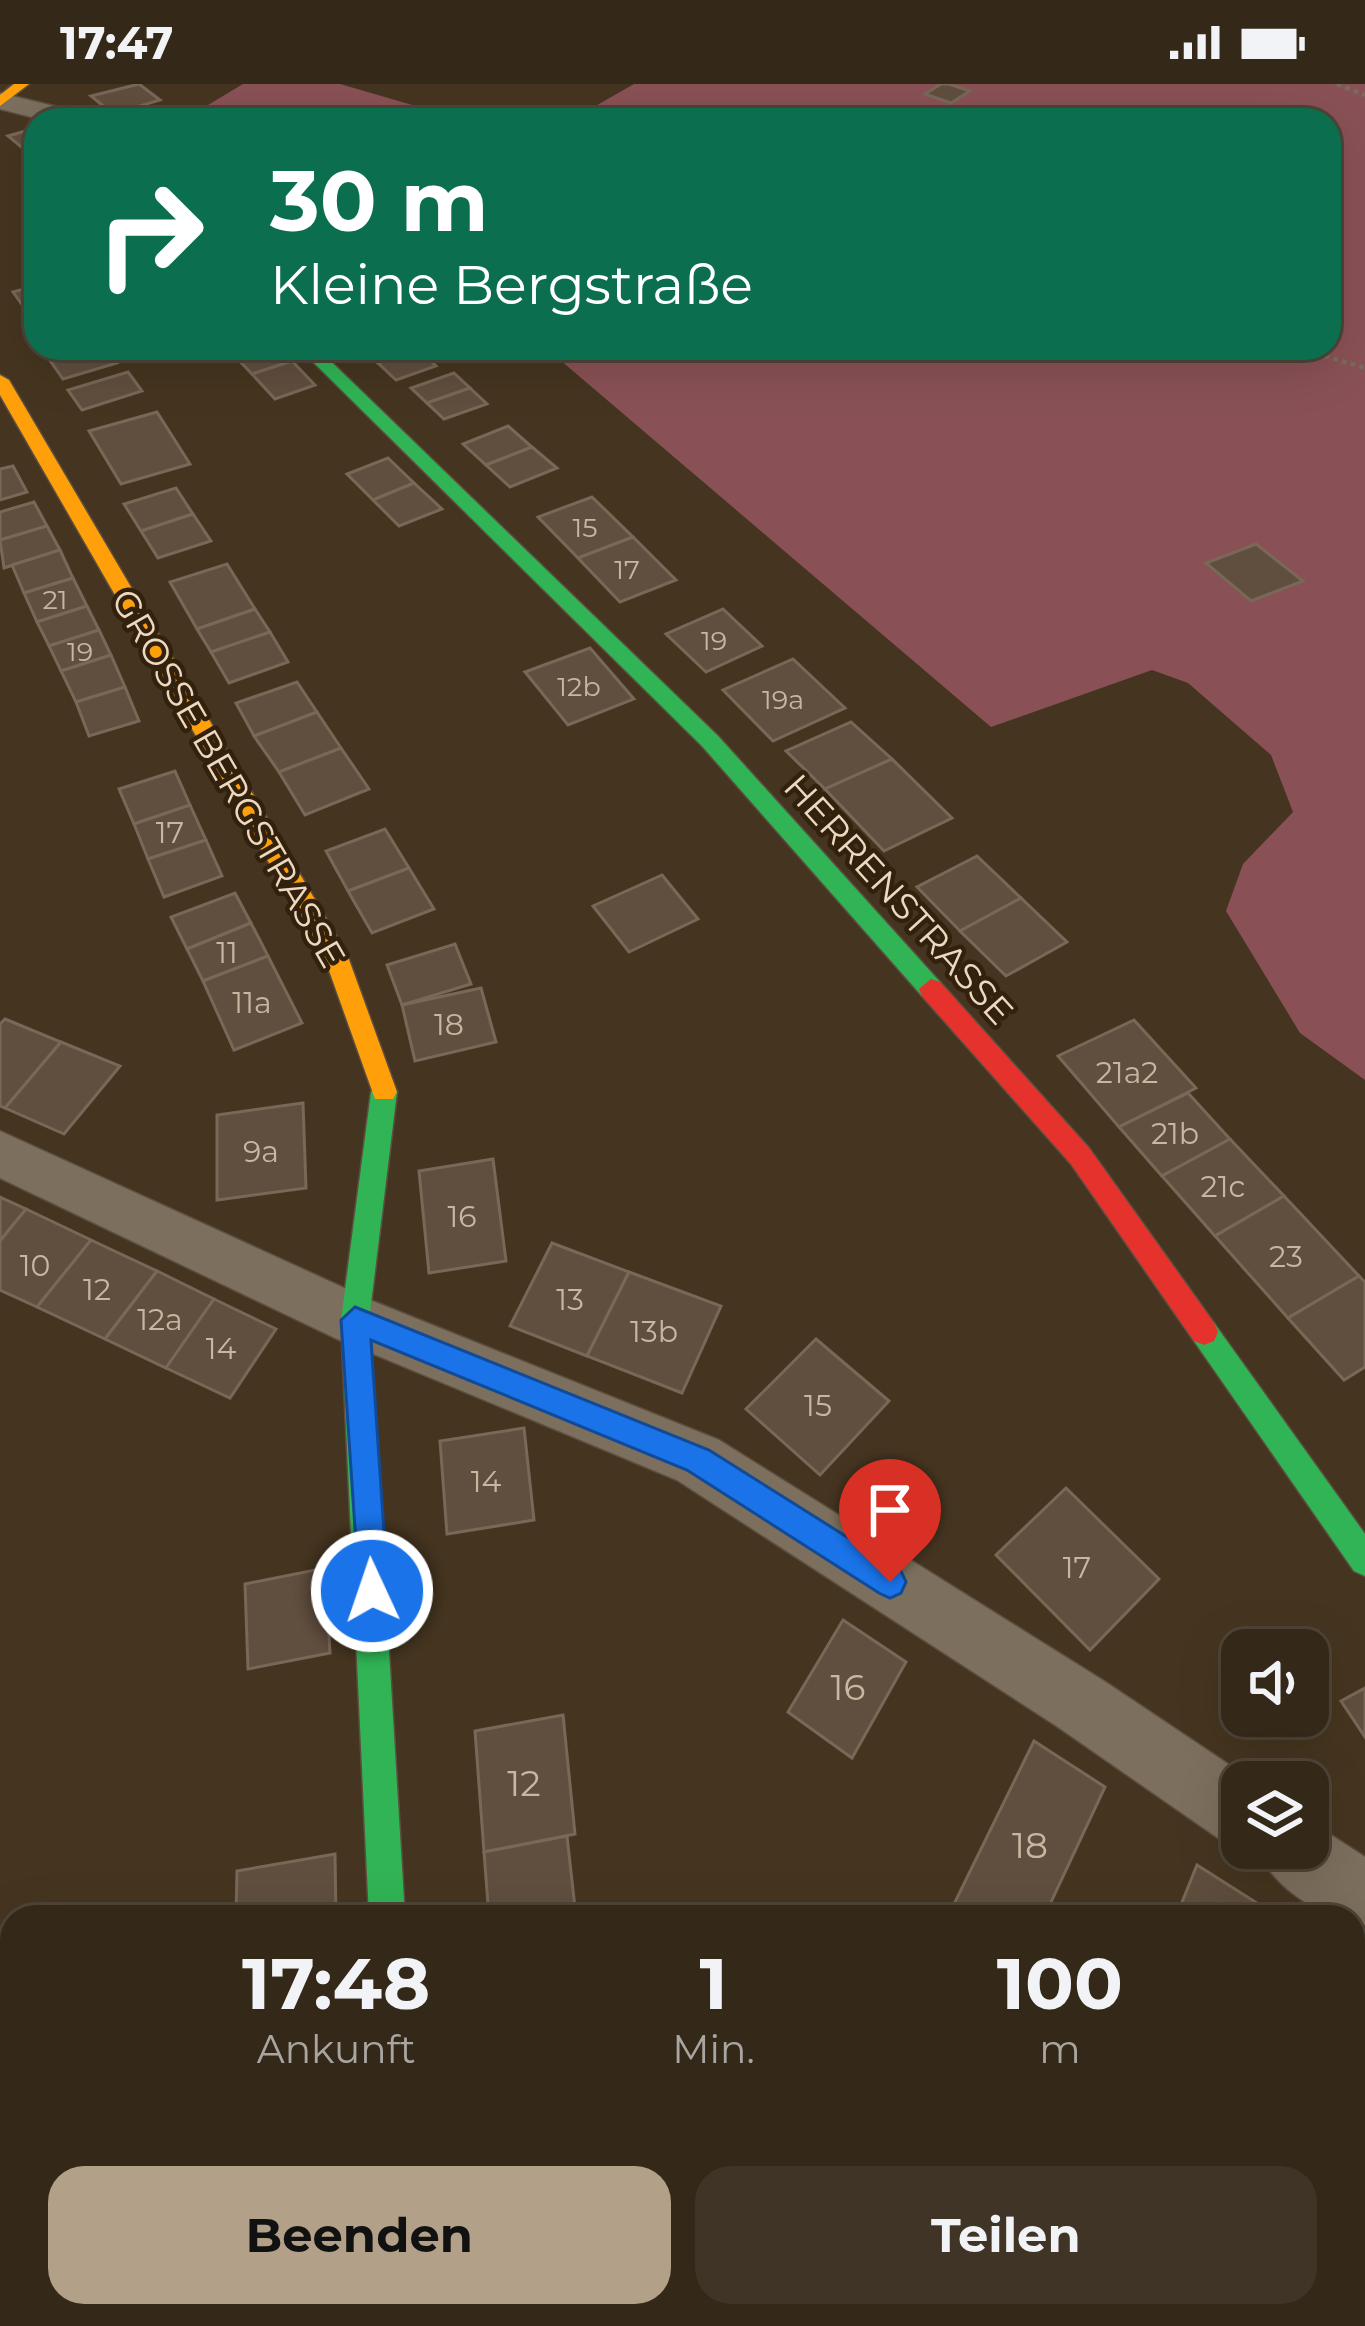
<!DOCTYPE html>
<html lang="de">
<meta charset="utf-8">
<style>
:root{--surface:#342818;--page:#3f3425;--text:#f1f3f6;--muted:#a9a6a2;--line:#4e4437;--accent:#b3a088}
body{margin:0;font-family:Montserrat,sans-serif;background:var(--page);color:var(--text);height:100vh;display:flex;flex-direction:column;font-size:45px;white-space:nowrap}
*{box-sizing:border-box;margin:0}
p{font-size:39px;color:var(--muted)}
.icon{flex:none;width:66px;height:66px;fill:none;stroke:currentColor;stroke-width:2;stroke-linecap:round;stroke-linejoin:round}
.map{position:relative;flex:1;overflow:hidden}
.details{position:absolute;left:0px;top:1821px;width:1365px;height:423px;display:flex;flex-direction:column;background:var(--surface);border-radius:36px 36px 0 0;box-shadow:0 12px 48px #0002,0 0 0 3px var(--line)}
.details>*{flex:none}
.guide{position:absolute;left:24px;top:24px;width:1317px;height:252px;border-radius:36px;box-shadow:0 12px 48px #0002,0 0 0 3px var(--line);background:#0b6e4f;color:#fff;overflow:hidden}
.tools{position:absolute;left:1221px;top:1545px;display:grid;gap:24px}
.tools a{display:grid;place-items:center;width:108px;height:108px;border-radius:24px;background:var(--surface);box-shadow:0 12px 48px #0002,0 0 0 3px var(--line);font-size:60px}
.pin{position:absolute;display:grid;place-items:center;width:102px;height:102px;color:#fff;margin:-123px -51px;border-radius:50% 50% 50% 0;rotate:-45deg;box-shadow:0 0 12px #0007}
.pin .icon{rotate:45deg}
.me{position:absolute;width:132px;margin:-66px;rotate:357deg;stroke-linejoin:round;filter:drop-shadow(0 0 9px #0008)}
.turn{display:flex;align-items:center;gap:42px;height:252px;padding:0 48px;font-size:54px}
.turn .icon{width:156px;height:156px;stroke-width:2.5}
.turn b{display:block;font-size:84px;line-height:102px}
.eta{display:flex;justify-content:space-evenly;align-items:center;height:204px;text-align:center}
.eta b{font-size:72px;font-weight:700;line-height:84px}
.primary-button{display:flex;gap:24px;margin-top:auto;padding:24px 48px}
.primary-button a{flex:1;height:138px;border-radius:36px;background:var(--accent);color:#111;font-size:48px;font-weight:700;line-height:138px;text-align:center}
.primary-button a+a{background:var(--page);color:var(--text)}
.status{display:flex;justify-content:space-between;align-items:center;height:84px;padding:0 60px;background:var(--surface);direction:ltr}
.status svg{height:33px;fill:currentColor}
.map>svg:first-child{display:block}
</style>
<div class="status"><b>17:47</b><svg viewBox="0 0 49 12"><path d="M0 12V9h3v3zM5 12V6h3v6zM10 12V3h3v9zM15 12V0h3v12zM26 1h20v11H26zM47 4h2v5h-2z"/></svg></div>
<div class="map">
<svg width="1365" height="2242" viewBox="0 0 1365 2242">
<rect width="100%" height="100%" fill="#453520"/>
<g fill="#895155">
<path d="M243,0H340L464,36H183Z"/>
<path d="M634,0H1365V996L1300,949L1226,827L1243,780L1293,728L1271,671L1188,599L1152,586L991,643L546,264H1329V36H571Z"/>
</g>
<g fill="#604e3e" stroke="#796757" stroke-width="3">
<path d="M139,0L160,16L113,30L91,12Z"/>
<path d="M941,0H949L970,7L951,19L925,10Z"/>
<path d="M36,44V75L8,52Z"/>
<path d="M36,202V227L28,229L13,208Z"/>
<path d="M87,264H106L117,279L63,295L49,275Z"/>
<path d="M239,264H279L292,277L252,290L230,267Z"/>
<path d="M363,264H417L418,265L378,279Z"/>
<path d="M418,265L436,282L396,296L378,279Z"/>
<path d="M292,277L315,301L275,315L252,290Z"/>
<path d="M128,288L142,307L82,326L68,306Z"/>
<path d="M454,289L470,304L427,319L411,304Z"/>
<path d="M470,304L487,320L444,335L427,319Z"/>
<path d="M157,328L190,380L121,400L89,347Z"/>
<path d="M508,342L532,363L486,381L463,360Z"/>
<path d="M532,363L557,384L510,403L486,381Z"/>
<path d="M388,374L414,399L373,416L347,390Z"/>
<path d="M13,382L27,408L0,416V385Z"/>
<path d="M414,399L442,425L399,442L373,416Z"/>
<path d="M176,404L193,430L141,447L124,420Z"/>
<path d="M592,413L633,453L578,474L538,433Z"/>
<path d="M34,418L47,442L0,456V428Z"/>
<path d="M193,430L211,457L158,474L141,447Z"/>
<path d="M47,442L60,466L4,484L0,456Z"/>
<path d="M633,453L676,496L620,518L578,474Z"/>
<path d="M1256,460L1303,497L1251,517L1206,479Z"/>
<path d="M60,466L73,494L24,509L12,481Z"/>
<path d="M227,480L255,525L197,545L170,498Z"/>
<path d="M73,494L87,522L37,538L24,509Z"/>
<path d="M87,522L99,546L49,562L37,538Z"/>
<path d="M255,525L270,548L211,568L197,545Z"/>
<path d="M723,525L762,562L706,588L666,550Z"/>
<path d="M99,546L111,571L61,587L49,562Z"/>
<path d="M270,548L288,578L229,599L211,568Z"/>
<path d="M590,564L634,615L568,641L525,588Z"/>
<path d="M111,571L125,603L76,618L61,587Z"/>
<path d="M793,575L845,624L773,657L723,606Z"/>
<path d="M297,598L317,628L254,652L236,619Z"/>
<path d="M125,603L139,637L89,652L76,618Z"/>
<path d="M317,628L341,664L279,688L254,652Z"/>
<path d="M851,638L892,675L825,705L786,667Z"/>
<path d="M341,664L369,705L305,731L279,688Z"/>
<path d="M892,675L952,734L884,767L825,705Z"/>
<path d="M175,687L190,721L134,740L119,705Z"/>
<path d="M190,721L206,756L148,775L134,740Z"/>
<path d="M385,745L409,784L348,807L326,767Z"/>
<path d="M206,756L222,792L164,813L148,775Z"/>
<path d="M977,772L1021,814L960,847L917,803Z"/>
<path d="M409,784L434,825L372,849L348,807Z"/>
<path d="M662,791L698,835L629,868L593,822Z"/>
<path d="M235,809L251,839L187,865L171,833Z"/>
<path d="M1021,814L1067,858L1006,892L960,847Z"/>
<path d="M251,839L268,872L203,897L187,865Z"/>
<path d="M455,860L471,900L402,921L387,881Z"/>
<path d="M268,872L302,939L234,966L203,897Z"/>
<path d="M481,904L496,958L415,977L402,921Z"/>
<path d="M5,935L61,958L5,1024L0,1022V940Z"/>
<path d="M1134,936L1196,1004L1119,1043L1058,972Z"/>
<path d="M61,958L120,982L64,1050L5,1024Z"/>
<path d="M1188,1009L1230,1055L1162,1092L1119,1043Z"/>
<path d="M303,1019L306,1104L217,1116V1031Z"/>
<path d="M1230,1055L1284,1112L1215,1152L1162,1092Z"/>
<path d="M493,1075L506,1177L429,1189L419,1087Z"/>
<path d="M1284,1112L1359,1192L1288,1234L1215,1152Z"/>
<path d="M0,1113L26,1125L0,1157Z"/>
<path d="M26,1125L91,1156L37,1223L0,1206V1157Z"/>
<path d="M91,1156L157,1187L105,1255L37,1223Z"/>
<path d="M552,1159L629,1188L587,1272L510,1242Z"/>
<path d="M157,1187L214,1215L166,1284L105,1255Z"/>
<path d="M629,1188L721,1222L682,1309L587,1272Z"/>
<path d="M1359,1192L1365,1198V1283L1344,1296L1288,1234Z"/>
<path d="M214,1215L276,1245L230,1314L166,1284Z"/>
<path d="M816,1255L889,1317L820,1391L746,1325Z"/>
<path d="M524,1344L534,1436L447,1450L440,1357Z"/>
<path d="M1066,1404L1159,1495L1090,1566L996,1471Z"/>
<path d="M325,1484L330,1569L248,1585L245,1500Z"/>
<path d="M843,1536L906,1578L852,1674L788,1628Z"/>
<path d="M1365,1604V1653L1341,1617Z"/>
<path d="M563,1631L575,1750L484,1768L475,1647Z"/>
<path d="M1034,1657L1105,1703L1044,1833H972L954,1820Z"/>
<path d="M567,1752L576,1833H489L484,1768Z"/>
<path d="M335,1770L336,1833H236L237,1787Z"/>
<path d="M1197,1781L1268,1826L1265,1833H1176Z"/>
<path d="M1353,1872L1365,1880V1993L1353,1985Z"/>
<path d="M0,1894L12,1902V1923L0,1941Z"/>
<path d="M12,1923V2126L0,2118V1941Z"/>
<path d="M214,2232H337L332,2242H209Z"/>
<path d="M497,2232H609L610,2242H497Z"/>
</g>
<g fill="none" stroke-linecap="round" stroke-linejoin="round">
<g stroke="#5c4f3f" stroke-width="3">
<g id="street">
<path d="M0,9L87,30L91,36H43L0,25Z"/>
<path d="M0,1047L375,1218L719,1356L1104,1597L1255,1698H1242L1243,1764L1218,1754L1058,1643L677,1396L335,1254L0,1094Z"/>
<path d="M1308,1736L1365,1773V1850L1353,1845V1833C1314,1833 1271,1799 1256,1764H1308Z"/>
<path d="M355,2232H435L433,2242H353Z"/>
</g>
</g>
<g stroke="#5c4f3f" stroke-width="3">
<g id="fast">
<path d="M299,264H317L718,652L940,898L943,905L940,912H922L702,662Z"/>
<path d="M384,997L393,1001L397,1008L369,1236L405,1833H369L341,1236L371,1008L375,1001Z"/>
<path d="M1204,1235L1214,1239L1365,1450V1492L1354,1487L1194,1257L1190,1248L1194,1239Z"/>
</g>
</g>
<g stroke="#5c4f3f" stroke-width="3">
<g id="slow">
<path d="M14,0H29L0,22V11Z"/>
<path d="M0,291L9,296L347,870L397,1008L393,1015H375L326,878L0,311Z"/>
</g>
</g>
<g stroke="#5c4f3f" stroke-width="3">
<path id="jam" d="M931,895L940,898L1089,1064L1214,1239L1218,1248L1214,1257L1204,1261L1194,1257L1071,1080L922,912L919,905Z"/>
</g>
<g stroke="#786c5c" stroke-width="4.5" stroke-dasharray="4.5 4.5" stroke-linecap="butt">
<path d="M1337,0L1365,11"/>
<path d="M1299,264L1365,284"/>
</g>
<use href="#street" fill="#7d6f5d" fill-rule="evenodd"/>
<use href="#fast" fill="#30b455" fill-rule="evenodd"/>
<use href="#slow" fill="#ff9f0a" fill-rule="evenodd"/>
<use href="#jam" fill="#e5322d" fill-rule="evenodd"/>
</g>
<path fill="#1a73e8" stroke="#114b97" stroke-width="3" d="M355,1223L709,1366L901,1487L906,1498L901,1509L890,1514L879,1509L687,1386L371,1256L388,1507L383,1519L372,1523L360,1519L341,1236Z"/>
<g text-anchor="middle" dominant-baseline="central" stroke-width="9" stroke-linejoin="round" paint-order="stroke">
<g font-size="27" fill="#cab6a0">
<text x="585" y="443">15</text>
<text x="627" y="485">17</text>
<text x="55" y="515">21</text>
<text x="714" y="556">19</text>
<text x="80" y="567">19</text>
<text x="579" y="602">12b</text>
<text x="783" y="615">19a</text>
</g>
<g font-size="30" fill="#cab6a0">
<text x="170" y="748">17</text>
<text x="227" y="868">11</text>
<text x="252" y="918">11a</text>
<text x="449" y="940">18</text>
<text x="1127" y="988">21a2</text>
<text x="1175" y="1049">21b</text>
<text x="261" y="1067">9a</text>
<text x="1223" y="1102">21c</text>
<text x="462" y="1132">16</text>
<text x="1286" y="1172">23</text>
<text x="35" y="1181">10</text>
<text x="97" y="1205">12</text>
<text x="570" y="1215">13</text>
<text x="160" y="1235">12a</text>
<text x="654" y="1247">13b</text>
<text x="221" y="1264">14</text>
<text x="818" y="1321">15</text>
<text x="486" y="1397">14</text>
<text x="1077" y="1483">17</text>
</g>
<g font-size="36" fill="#eed9c0" stroke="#32220d">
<text transform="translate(229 694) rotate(60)">GROSSE BERGSTRASSE</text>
<text transform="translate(899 815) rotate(48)">HERRENSTRASSE</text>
</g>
<g font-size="36" fill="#cab6a0">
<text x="848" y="1603">16</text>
<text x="524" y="1699">12</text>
<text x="1030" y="1761">18</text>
</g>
</g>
</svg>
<div class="tools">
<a><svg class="icon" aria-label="sound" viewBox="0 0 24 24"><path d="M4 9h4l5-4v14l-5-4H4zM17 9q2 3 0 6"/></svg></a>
<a><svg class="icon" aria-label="layers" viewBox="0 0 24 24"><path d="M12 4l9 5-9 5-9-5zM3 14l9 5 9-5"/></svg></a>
</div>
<div class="pin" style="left:890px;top:1498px;background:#d93025"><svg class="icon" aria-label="arrive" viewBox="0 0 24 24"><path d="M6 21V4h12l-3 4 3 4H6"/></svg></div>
<svg class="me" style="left:372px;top:1507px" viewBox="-20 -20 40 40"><circle r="17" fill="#1a73e8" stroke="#fff" stroke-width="3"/><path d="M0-11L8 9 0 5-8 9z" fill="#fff"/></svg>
<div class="guide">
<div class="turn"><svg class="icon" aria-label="right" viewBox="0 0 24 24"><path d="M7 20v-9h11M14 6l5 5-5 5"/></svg><div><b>30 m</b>Kleine Bergstraße</div></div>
</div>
<section class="details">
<div class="eta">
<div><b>17:48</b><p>Ankunft</p></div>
<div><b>1</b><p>Min.</p></div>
<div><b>100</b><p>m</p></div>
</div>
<div class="primary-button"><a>Beenden</a><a>Teilen</a></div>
</section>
</div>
